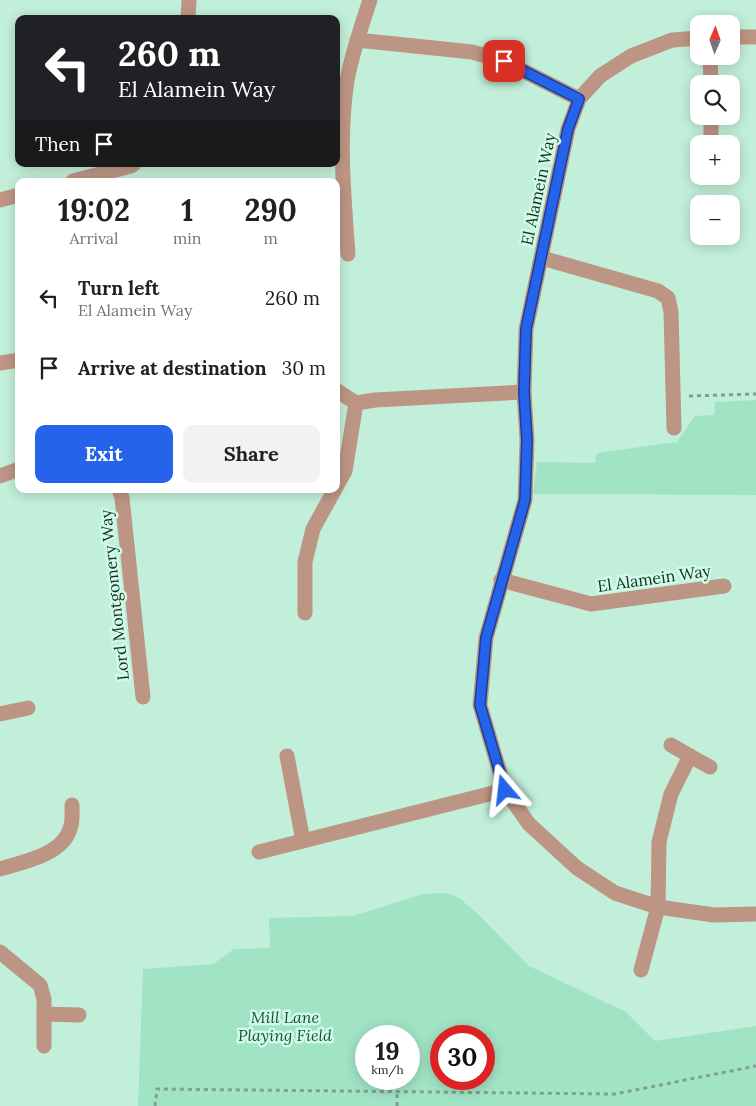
<!DOCTYPE html>
<meta charset="utf-8">
<style>
:root{--surface:#fff;--page:#f2f2f2;--text:#202124;--muted:#757577;--accent:#2563eb}
body{margin:0;font-family:Lora,serif;background:var(--page);color:var(--text);height:100vh;display:flex;flex-direction:column;font-size:19px;white-space:nowrap}
*{box-sizing:border-box;margin:0}
p{font-size:16px;color:var(--muted)}
.icon{flex:none;width:28px;height:28px;fill:none;stroke:currentColor;stroke-width:2;stroke-linecap:round;stroke-linejoin:round}
.map{position:relative;flex:1;overflow:hidden}
.panel{position:absolute;left:15px;top:178px;width:325px;height:315px;display:flex;flex-direction:column;background:var(--surface);border-radius:10px;box-shadow:0 2px 12px #0003}
.panel>*{flex:none}
.hud{position:absolute;left:15px;top:15px;width:325px;height:152px;border-radius:10px;box-shadow:0 2px 12px #0003;background:#202124;color:#fff;overflow:hidden}
.needle{width:32px;rotate:2deg}
.buttons{position:absolute;left:690px;top:15px;display:grid;gap:10px}
.buttons a{display:grid;place-items:center;width:50px;height:50px;border-radius:10px;background:var(--surface);box-shadow:0 2px 12px #0003;font-size:25px}
.speed{position:absolute;left:355px;top:1025px;display:flex;gap:10px;font-size:25px;font-weight:700;text-align:center}
.speed>*{display:grid;place-content:center;width:65px;height:65px;border-radius:50%;background:var(--surface);box-shadow:0 2px 12px #0003;line-height:1}
.speed small{font-size:12px;font-weight:400}
.speed .limit{border:8px solid #d22;background:#fff;color:#111}
.pin{position:absolute;display:grid;place-items:center;width:42px;height:42px;color:#fff;margin:-21px;border-radius:10px;box-shadow:0 2px 8px #0006}
.me{position:absolute;width:55px;margin:-28px;rotate:343deg;stroke-linejoin:round;filter:drop-shadow(0 0 4px #0008)}
.turn{display:flex;align-items:center;gap:18px;height:105px;padding:0 20px;font-size:22px}
.turn .icon{width:65px;height:65px;stroke-width:2.5}
.turn b{display:block;font-size:35px;line-height:42px}
.then{display:flex;align-items:center;height:48px;padding:0 20px;background:#0003;gap:10px;font-size:19px}
.eta{display:flex;justify-content:space-evenly;align-items:center;height:85px;text-align:center}
.eta b{font-size:30px;font-weight:700;line-height:35px}
.button{display:flex;gap:10px;margin-top:auto;padding:10px 20px}
.button a{flex:1;height:58px;border-radius:10px;background:var(--accent);color:#fff;font-size:20px;font-weight:700;line-height:58px;text-align:center}
.button a+a{background:var(--page);color:var(--text)}
ul{padding:0;list-style:none}
li{display:flex;align-items:center;gap:15px;height:70px;padding:0 20px}
li div{flex:1}
li b{display:block;font-size:19px}
li em{font-style:normal}
.map>svg:first-child{display:block}
</style>
<div class="map">
<svg width="756" height="1106" viewBox="0 0 756 1106">
<rect width="100%" height="100%" fill="#c2efd9"/>
<g fill="#a1e3c5" fill-rule="evenodd">
<path d="M756,400V495L533,494L537,462L595,463L597,453L677,442L695,416L714,415L715,402Z"/>
<path d="M442,893L449,894L459,898L477,913L529,966L626,1012L655,1041L756,1026V1106H138L143,969L213,964L234,949L270,948L269,918L353,916L423,894ZM366,1036H409V1079H366ZM441,1036H484V1079H441Z"/>
</g>
<g fill="none" stroke-linecap="round" stroke-linejoin="round">
<g stroke="#7ea090" stroke-width="3" stroke-dasharray="4 4" stroke-linecap="butt">
<path d="M689,396L756,394"/>
<path d="M155,1106L157,1089L615,1094L756,1066"/>
<path d="M397,1106V1093"/>
</g>
<g stroke="#bd9584" stroke-width="15">
<path d="M188,19L189,0"/>
<path d="M731,37H756"/>
<path d="M699,38L672,40L631,56L600,76L579,99L568,129L526,329L524,392L527,440L525,500L486,638L480,705L505,790L529,824L577,868L615,893L658,907L714,915L756,914"/>
<path d="M357,40L472,52L504,61L579,99"/>
<path d="M710,56L711,84"/>
<path d="M711,116V144"/>
<path d="M73,181L131,166L134,164"/>
<path d="M0,200L19,195"/>
<path d="M348,254C344,197 338,138 347,81C352,53 361,27 370,0"/>
<path d="M542,258L658,291L668,298L671,312L674,428"/>
<path d="M0,363L19,360"/>
<path d="M336,390L356,403"/>
<path d="M0,476L19,469"/>
<path d="M336,487L345,471L356,403L375,400L524,392"/>
<path d="M119,489L122,498L143,697"/>
<path d="M501,580L591,604L724,586"/>
<path d="M305,613V562L313,529L335,489"/>
<path d="M0,714L28,708"/>
<path d="M671,745L690,756"/>
<path d="M287,756L303,841"/>
<path d="M259,852L505,790"/>
<path d="M0,869C23,862 62,855 70,829C73,822 72,812 72,805"/>
<path d="M0,952L40,985L44,999V1046"/>
<path d="M641,970L658,907L659,842L671,794L690,756L710,767"/>
<path d="M44,1014L79,1015"/>
</g>
</g>
<g fill="none" stroke-linecap="round" stroke-linejoin="round">
<g stroke="#184099" stroke-width="12">
<path id="route" d="M504,61L579,99L568,129L526,329L524,392L527,440L525,500L486,638L483,672L480,705L505,790"/>
</g>
<use href="#route" stroke="#2563eb" stroke-width="9"/>
</g>
<g text-anchor="middle" dominant-baseline="central" stroke-width="5" stroke-linejoin="round" paint-order="stroke">
<g font-size="16" fill="#1a2b24" stroke="#cffce6">
<text transform="translate(538 189) rotate(-78)">El Alamein Way</text>
<text transform="translate(654 578) rotate(-8)">El Alamein Way</text>
<text transform="translate(114 595) rotate(-96)">Lord Montgomery Way</text>
</g>
<g font-size="16" font-style="italic" fill="#1e4c3a" stroke="#cffce6">
<text x="285" y="1017">Mill Lane<tspan x="285" dy="18">Playing Field</tspan></text>
</g>
</g>
</svg>
<div class="buttons">
<a><svg class="needle" viewBox="-14 -14 28 28"><path d="M0-13l5 13h-10z" fill="#e53935"/><path d="M0 13l5-13h-10z" fill="#757577"/></svg></a>
<a><svg class="icon" aria-label="search" viewBox="0 0 24 24"><circle cx="10" cy="10" r="6"/><path d="M15 15l6 6"/></svg></a>
<a>+</a>
<a>−</a>
</div>
<div class="speed"><div>19<small>km/h</small></div><div class="limit">30</div></div>
<div class="pin" style="left:504px;top:61px;background:#d93025"><svg class="icon" aria-label="arrive" viewBox="0 0 24 24"><path d="M6 21V4h12l-3 4 3 4H6"/></svg></div>
<svg class="me" style="left:505px;top:790px" viewBox="-20 -20 40 40"><path d="M0-17L14 15 0 8-14 15z" fill="#2563eb" stroke="#fff" stroke-width="4"/></svg>
<div class="hud">
<div class="turn"><svg class="icon" aria-label="left" viewBox="0 0 24 24"><path d="M17 20v-9H6M10 6l-5 5 5 5"/></svg><div><b>260 m</b>El Alamein Way</div></div>
<div class="then">Then<svg class="icon" aria-label="arrive" viewBox="0 0 24 24"><path d="M6 21V4h12l-3 4 3 4H6"/></svg></div>
</div>
<section class="panel">
<div class="eta">
<div><b>19:02</b><p>Arrival</p></div>
<div><b>1</b><p>min</p></div>
<div><b>290</b><p>m</p></div>
</div>
<ul>
<li><svg class="icon" aria-label="left" viewBox="0 0 24 24"><path d="M17 20v-9H6M10 6l-5 5 5 5"/></svg><div><b>Turn left</b><p>El Alamein Way</p></div><em>260 m</em></li>
<li><svg class="icon" aria-label="arrive" viewBox="0 0 24 24"><path d="M6 21V4h12l-3 4 3 4H6"/></svg><div><b>Arrive at destination</b></div><em>30 m</em></li>
</ul>
<div class="button"><a>Exit</a><a>Share</a></div>
</section>
</div>
